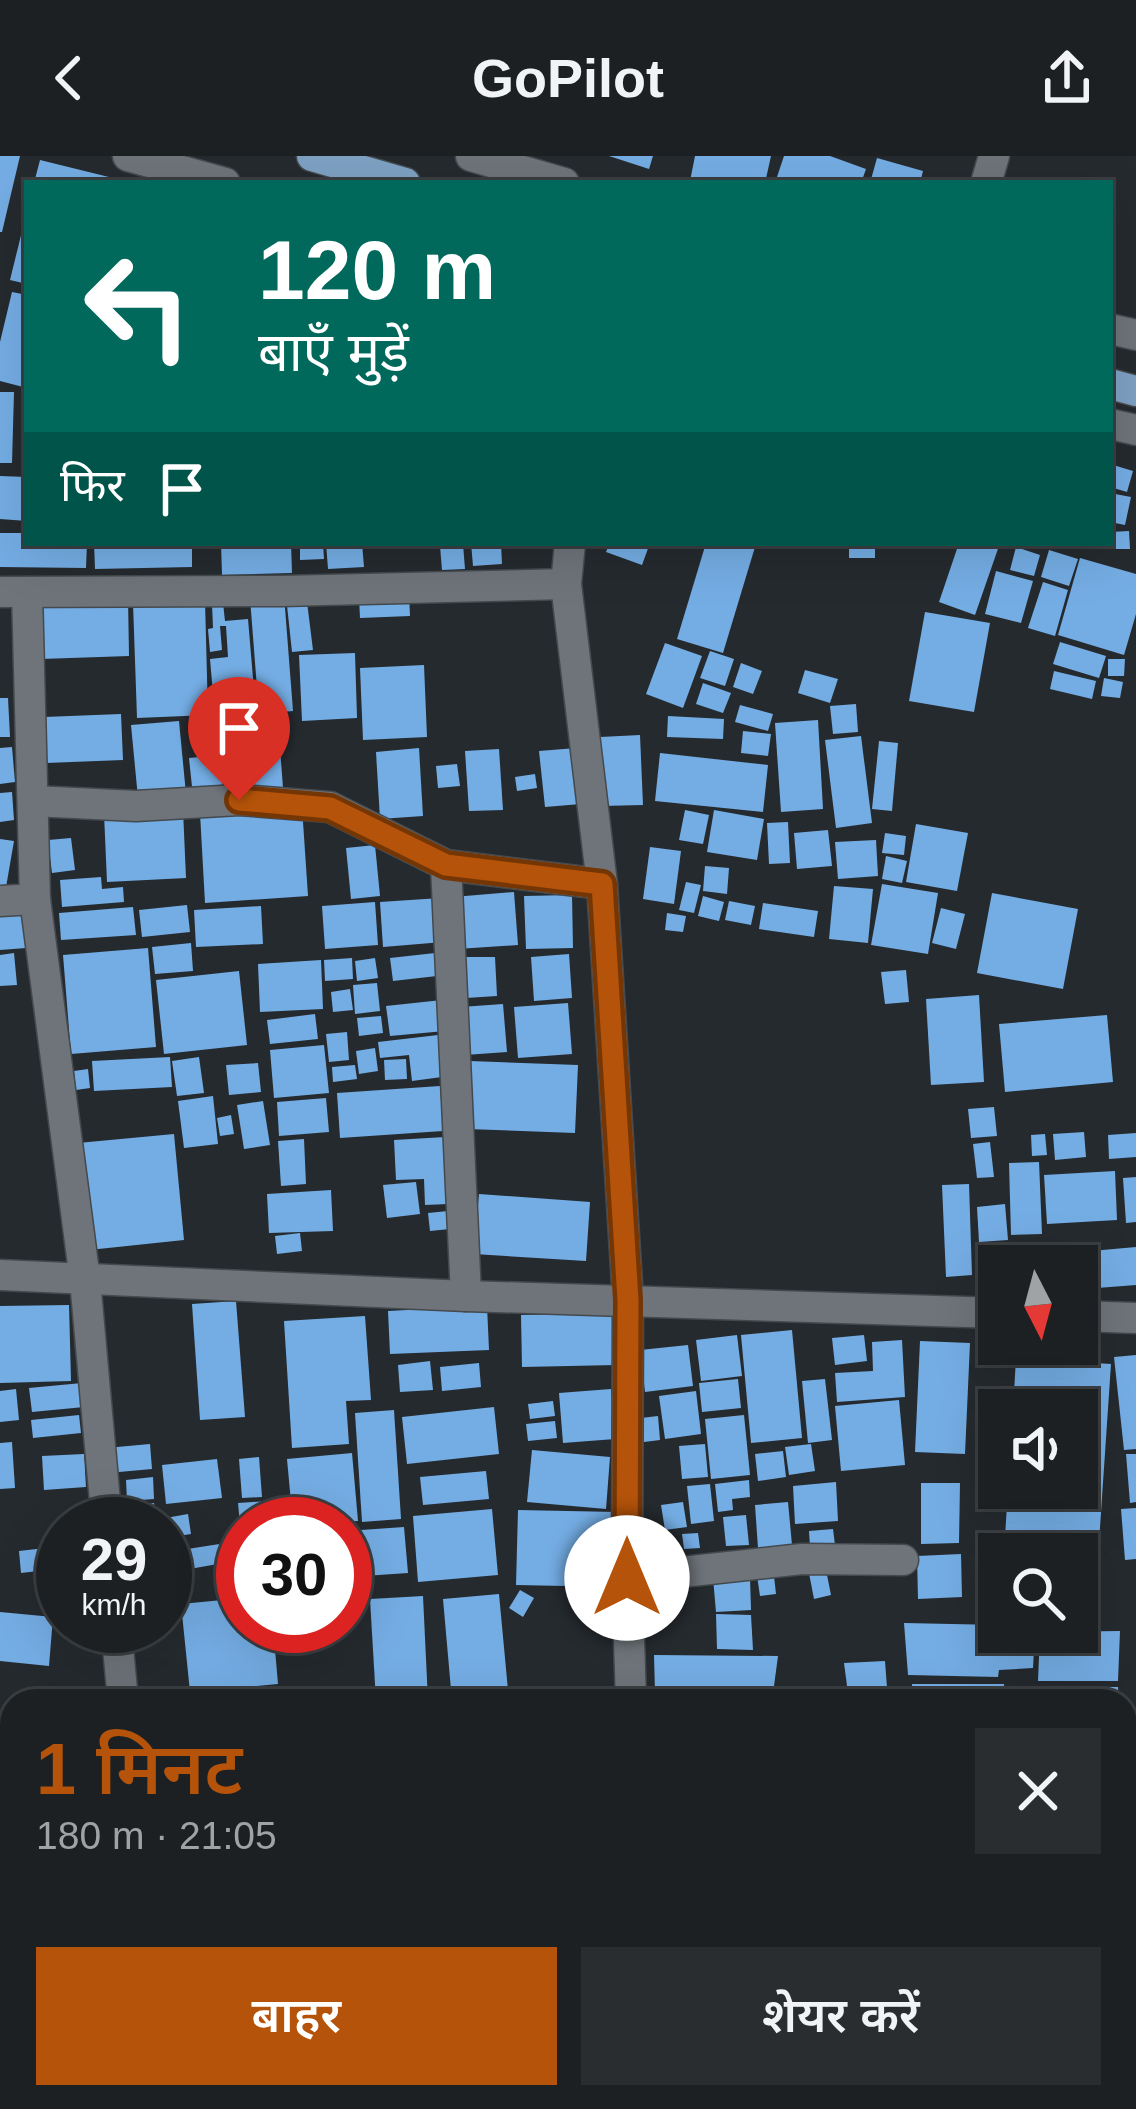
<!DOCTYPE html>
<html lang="hi">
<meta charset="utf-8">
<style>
:root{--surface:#1c2023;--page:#292d30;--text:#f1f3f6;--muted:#a0a3a6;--line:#3a3e41;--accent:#b45309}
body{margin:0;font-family:Arial,"Noto Sans Devanagari",sans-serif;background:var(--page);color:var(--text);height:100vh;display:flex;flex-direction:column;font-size:45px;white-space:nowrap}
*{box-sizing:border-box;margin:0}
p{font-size:39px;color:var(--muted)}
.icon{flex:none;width:66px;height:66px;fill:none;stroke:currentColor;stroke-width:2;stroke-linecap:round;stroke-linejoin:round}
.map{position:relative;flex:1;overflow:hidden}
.details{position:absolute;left:0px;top:1533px;width:1137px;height:420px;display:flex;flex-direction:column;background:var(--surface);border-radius:36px 36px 0 0;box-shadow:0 12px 48px #0002,0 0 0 3px var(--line)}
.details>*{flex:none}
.guide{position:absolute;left:24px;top:24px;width:1089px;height:366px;border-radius:0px;box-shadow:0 12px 48px #0002,0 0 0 3px var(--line);background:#00695c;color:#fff;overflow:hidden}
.needle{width:78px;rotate:174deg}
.fabs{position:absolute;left:978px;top:1089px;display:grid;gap:24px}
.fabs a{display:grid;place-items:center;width:120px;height:120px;border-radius:0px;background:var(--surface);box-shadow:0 12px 48px #0002,0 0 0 3px var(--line);font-size:60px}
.speed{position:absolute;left:36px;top:1341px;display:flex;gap:24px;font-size:60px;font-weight:700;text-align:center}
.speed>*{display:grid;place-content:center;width:156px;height:156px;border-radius:50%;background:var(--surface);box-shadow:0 12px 48px #0002,0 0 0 3px var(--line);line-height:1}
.speed small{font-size:30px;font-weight:400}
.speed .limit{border:18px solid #d22;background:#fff;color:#111}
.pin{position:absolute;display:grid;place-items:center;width:102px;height:102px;color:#fff;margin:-123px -51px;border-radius:50% 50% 50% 0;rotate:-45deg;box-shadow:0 0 12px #0007}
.pin .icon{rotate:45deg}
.me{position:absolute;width:132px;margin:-66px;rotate:0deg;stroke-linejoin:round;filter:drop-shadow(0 0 9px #0008)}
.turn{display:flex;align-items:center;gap:42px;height:252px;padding:0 36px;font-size:54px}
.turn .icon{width:156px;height:156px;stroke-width:2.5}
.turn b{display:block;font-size:84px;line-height:102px}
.then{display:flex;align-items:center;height:114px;padding:0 36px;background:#0003;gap:24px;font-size:45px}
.round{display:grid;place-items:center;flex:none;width:126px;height:126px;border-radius:0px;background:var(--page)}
.headline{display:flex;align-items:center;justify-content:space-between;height:204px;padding:0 36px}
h1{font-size:72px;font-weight:600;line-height:90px;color:var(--accent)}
.primary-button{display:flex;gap:24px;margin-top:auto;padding:24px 36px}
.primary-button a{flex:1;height:138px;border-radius:0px;background:var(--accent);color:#fff;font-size:48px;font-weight:600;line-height:138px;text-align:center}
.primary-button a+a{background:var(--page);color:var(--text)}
header{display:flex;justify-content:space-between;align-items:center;height:156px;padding:0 36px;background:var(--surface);font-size:54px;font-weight:600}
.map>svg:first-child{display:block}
</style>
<header><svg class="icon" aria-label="back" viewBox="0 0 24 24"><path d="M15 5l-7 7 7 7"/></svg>GoPilot<svg class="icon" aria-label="share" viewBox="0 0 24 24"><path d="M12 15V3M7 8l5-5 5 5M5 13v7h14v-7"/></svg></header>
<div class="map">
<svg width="1136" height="1953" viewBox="0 0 1136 1953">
<rect width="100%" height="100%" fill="#252a2f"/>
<g fill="#74ade4">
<path d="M0,0H20L2,76H0Z"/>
<path d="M609,0H653L649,13Z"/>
<path d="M695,0H771L765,27L690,25Z"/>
<path d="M784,0H830L866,13L861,27H775Z"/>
<path d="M877,2L923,15L920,27H870Z"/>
<path d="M40,4L117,23L116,27H34Z"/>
<path d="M25,63H27V128L10,124Z"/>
<path d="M12,136L27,139V232L0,225V186Z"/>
<path d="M0,236H14L12,307H0Z"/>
<path d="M1110,308L1133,315L1127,336L1110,331Z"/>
<path d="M0,320L27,321V365L0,363Z"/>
<path d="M1110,337L1131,341L1125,369L1110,366Z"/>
<path d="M1129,375L1130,393H1111L1110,376Z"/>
<path d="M0,377H27V387H87L86,412L0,411Z"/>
<path d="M94,387H192V411L95,413Z"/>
<path d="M221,387H291L292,417L222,419Z"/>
<path d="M323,387L324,403L300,404V389Z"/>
<path d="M326,387H362L364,411L328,413Z"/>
<path d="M471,387H501L502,408L473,410Z"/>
<path d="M610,387H650L642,409L606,396Z"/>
<path d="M706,387L755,391L723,497L677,483Z"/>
<rect x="849" y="387" width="26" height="15"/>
<path d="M959,387H1000L975,459L939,446Z"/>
<path d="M463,388L465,413L442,414L440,390Z"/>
<path d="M1016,391L1040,399L1034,420L1010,414Z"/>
<path d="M1049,394L1078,403L1069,430L1041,421Z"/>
<path d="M1080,402L1136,418V458L1124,499L1058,479Z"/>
<path d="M996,415L1033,425L1021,467L985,458Z"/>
<path d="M1043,426L1068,434L1055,480L1028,472Z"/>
<path d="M306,438L313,494L292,496L286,440Z"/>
<path d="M409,438L410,460L360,462L359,441Z"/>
<path d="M284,439L293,555L259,558L250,442Z"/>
<path d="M128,442L129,500L41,503L39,446Z"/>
<path d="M205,445L208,559L137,562L133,447Z"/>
<path d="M223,447L225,465L248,463L255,546L231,548L232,558L215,560L210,503L228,501L226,470H220L222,494L210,496L208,473L213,472L212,448Z"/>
<path d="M925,456L990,467L974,556L909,545Z"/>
<path d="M1060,486L1106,500L1099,522L1053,508Z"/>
<path d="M665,487L702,500L683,552L646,538Z"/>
<path d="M710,495L734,503L725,530L700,522Z"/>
<path d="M355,497L357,562L302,565L299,499Z"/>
<path d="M1108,503H1125L1124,520H1108Z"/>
<path d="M741,507L762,515L753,538L733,531Z"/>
<path d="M424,509L427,581L363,584L360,512Z"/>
<path d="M805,514L838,523L830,547L798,537Z"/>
<path d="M1054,515L1096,525L1092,543L1050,533Z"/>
<path d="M1104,522L1123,526L1120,542L1101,540Z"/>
<path d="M703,527L731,537L723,557L696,548Z"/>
<path d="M0,542H8L10,581H0Z"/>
<path d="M856,548L858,576L833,578L830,550Z"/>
<path d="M740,549L773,558L768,575L735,566Z"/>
<path d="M121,558L123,604L46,607L44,561Z"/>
<path d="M668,560L724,563L723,583L667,581Z"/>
<path d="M260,561L262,579L224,584L222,565Z"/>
<path d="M215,562L217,580L200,581L199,564Z"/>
<path d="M818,564L823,653L781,656L775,567Z"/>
<path d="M179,565L186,638L138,642L131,569Z"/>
<path d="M743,575L771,578L768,600L741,597Z"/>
<path d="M640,579L643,649L602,650L600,581Z"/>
<path d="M861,580L872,667L836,672L825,584Z"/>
<path d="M879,585L898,587L892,655L872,653Z"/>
<path d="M12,591L15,626L0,628V592Z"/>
<path d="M280,592L283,632L229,637L226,597Z"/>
<path d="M419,592L423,660L380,663L376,596Z"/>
<path d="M576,592L581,648L545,651L539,595Z"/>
<path d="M499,593L503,654L469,655L465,595Z"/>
<path d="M660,597L768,609L763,656L655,645Z"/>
<path d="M220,599L223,637L193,640L189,602Z"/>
<path d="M457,608L460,630L438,632L436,610Z"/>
<path d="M535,618L537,632L517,635L515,621Z"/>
<path d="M12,636L14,664L0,666V637Z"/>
<path d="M302,651L308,740L205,747L200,657Z"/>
<path d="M183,654L186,722L107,726L104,658Z"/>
<path d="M685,654L709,659L703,688L679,684Z"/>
<path d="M714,654L764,663L757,704L707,696Z"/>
<path d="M788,666L790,707L769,708L767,667Z"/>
<path d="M916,668L968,677L957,735L906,726Z"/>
<path d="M828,674L832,710L797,713L794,677Z"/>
<path d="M885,677L906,680L904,699L882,697Z"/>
<path d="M71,682L75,714L52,717L48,684Z"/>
<path d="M0,683L14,685L5,737H0Z"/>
<path d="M876,684L878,720L838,723L835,686Z"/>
<path d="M375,689L380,740L351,743L346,692Z"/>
<path d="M650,691L681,695L674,748L643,743Z"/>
<path d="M886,700L907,705L902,727L882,723Z"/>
<path d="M705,710L729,712L727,738L703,735Z"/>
<path d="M101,721L102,733L123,731L124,746L62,751L60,724Z"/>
<path d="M686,726L701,729L694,757L679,754Z"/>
<path d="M882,728L938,737L928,798L871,789Z"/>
<path d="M834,730L873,733L868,787L829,783Z"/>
<path d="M514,736L518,789L457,793L453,741Z"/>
<path d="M992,737L1078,753L1063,833L977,817Z"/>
<path d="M572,739L573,792L526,793L524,740Z"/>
<path d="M703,740L724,746L719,765L698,760Z"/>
<path d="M440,742L443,786L383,791L380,746Z"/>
<path d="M729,745L755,750L751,769L725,764Z"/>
<path d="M375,746L378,789L325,793L322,750Z"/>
<path d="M763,747L818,755L814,781L759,773Z"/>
<path d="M187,749L190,776L142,781L139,754Z"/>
<path d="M261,750L263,788L196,791L194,754Z"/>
<path d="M133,751L136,779L61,784L59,757Z"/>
<path d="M941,752L965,758L956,793L932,787Z"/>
<path d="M667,757L686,760L683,776L665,774Z"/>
<path d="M23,759L26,792L0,794V761Z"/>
<path d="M191,787L193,815L155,818L152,791Z"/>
<path d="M148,792L156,891L71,898L63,799Z"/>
<path d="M14,797L17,829L0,830V799Z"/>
<path d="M435,797L437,820L393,825L390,802Z"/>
<path d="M569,798L572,842L534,845L531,801Z"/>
<path d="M465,801H495L497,840L466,842Z"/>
<path d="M352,802L353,823L325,825L324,804Z"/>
<path d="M375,802L378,822L357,825L355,805Z"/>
<path d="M321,804L323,853L260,856L258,808Z"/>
<path d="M906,814L909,846L885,848L881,816Z"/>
<path d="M239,815L247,889L164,898L156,824Z"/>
<path d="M377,827L380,855L355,858L353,829Z"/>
<path d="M350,833L353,854L333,856L331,836Z"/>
<path d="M979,839L984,926L931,929L926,843Z"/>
<path d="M442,844L445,875L390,880L386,850Z"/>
<path d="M568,847L572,898L518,902L514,851Z"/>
<path d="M503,848L507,896L465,899L461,851Z"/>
<path d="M315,858L318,883L270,888L267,864Z"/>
<path d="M1107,859L1113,926L1005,936L999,868Z"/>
<path d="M381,860L383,877L359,880L357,862Z"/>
<path d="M347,876L349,904L329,906L326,878Z"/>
<path d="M438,879L442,921L412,925L409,899L380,902L378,886Z"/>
<path d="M324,889L329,937L274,942L270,894Z"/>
<path d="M375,892L378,915L359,918L356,895Z"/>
<path d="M170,901L172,931L94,935L92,905Z"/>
<path d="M199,901L204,937L177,940L172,905Z"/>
<path d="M406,903L407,923L385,924L384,904Z"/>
<path d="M470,905L578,909L575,977L467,973Z"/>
<path d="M258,907L261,936L229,939L226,909Z"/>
<path d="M355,909L357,923L333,926L332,911Z"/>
<path d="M88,913L90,932L76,934L74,915Z"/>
<path d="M440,930L443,975L340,982L337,937Z"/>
<path d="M213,940L218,988L184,992L178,945Z"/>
<path d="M326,942L329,976L279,980L277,946Z"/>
<path d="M263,945L270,989L244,993L237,949Z"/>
<path d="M994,951L997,980L971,982L968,953Z"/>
<path d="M231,959L234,978L220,980L217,962Z"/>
<path d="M1084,976L1086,1001L1055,1004L1053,978Z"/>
<path d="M1136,977V1001L1109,1003L1108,979Z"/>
<path d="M174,978L184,1084L89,1094L78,987Z"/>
<path d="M1045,978L1047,999L1032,1000L1031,979Z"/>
<path d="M445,981L448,1048L425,1049L424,1023L396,1024L394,984Z"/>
<path d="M304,983L306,1028L281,1030L278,985Z"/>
<path d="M990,986L994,1021L977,1022L973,988Z"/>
<path d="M1039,1006L1042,1078L1011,1079L1009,1007Z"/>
<path d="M1115,1015L1117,1064L1047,1068L1044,1019Z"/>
<path d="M1136,1021V1066L1126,1067L1123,1022Z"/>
<path d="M416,1026L420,1058L387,1062L383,1029Z"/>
<path d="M969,1028L972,1119L946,1121L942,1029Z"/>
<path d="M331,1034L333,1075L269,1077L267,1038Z"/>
<path d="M479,1038L590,1046L586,1105L474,1098Z"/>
<path d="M1005,1048L1008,1084L979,1086L977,1051Z"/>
<path d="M448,1055L450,1073L430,1075L428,1057Z"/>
<path d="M300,1077L302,1095L277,1098L275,1080Z"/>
<path d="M1030,1088V1110H1006L1005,1089Z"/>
<path d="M1136,1091V1129L1084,1133L1080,1096Z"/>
<path d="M1075,1092L1076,1110H1038L1037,1094Z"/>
<path d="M236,1145L245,1261L200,1264L192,1148Z"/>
<path d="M69,1149L71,1225L0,1227V1150Z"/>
<path d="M487,1150L489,1194L390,1198L388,1155Z"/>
<path d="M616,1157V1209L522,1211L521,1159Z"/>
<path d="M365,1160L371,1244L346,1245L349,1288L292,1292L284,1165Z"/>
<path d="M792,1174L802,1282L751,1287L741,1179Z"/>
<path d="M737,1179L742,1220L701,1225L696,1184Z"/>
<path d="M864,1179L867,1205L835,1209L832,1182Z"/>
<path d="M902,1184L905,1241L837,1246L835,1217L873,1215L872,1186Z"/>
<path d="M920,1185L970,1187L965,1298L915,1296Z"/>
<path d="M688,1189L693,1230L645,1236L640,1194Z"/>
<path d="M1136,1199V1293L1124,1294L1114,1201Z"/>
<path d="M1016,1202L1111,1208L1097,1416L1077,1415V1398H1004L1008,1332H1077V1254H1013Z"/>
<path d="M430,1205L433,1234L400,1236L398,1209Z"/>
<path d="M479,1207L481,1231L442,1235L440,1211Z"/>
<path d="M738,1223L741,1252L702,1256L699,1227Z"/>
<path d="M825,1223L832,1284L808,1287L802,1225Z"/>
<path d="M82,1227L84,1251L32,1256L29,1232Z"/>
<path d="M16,1233L19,1264L0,1266V1235Z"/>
<path d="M611,1233L615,1283L563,1287L559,1237Z"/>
<path d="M696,1235L701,1278L665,1283L659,1240Z"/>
<path d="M899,1244L905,1309L841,1315L835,1250Z"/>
<path d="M553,1245L555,1260L530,1263L528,1248Z"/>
<path d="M494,1251L499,1298L407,1308L402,1261Z"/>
<path d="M394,1254L401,1363L362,1366L355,1257Z"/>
<path d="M79,1259L81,1277L33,1282L31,1264Z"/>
<path d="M744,1259L750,1319L711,1323L705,1263Z"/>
<path d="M658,1260L660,1284L644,1286L641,1262Z"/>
<path d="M555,1265L557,1282L528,1285L526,1268Z"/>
<path d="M12,1286L15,1332L0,1333V1287Z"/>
<path d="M150,1288L152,1313L108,1317L106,1292Z"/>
<path d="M705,1288L708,1321L682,1323L679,1290Z"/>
<path d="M811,1288L815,1315L789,1319L785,1291Z"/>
<path d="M532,1294L610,1301L606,1353L527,1346Z"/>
<path d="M783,1295L786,1321L758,1325L755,1298Z"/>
<path d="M352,1297L358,1365L293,1368L287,1303Z"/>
<path d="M84,1298L86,1331L44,1334L42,1300Z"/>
<path d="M1126,1298H1136V1346L1130,1347Z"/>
<path d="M259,1301L262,1341L242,1342L239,1303Z"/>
<path d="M217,1303L222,1342L166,1348L162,1309Z"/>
<path d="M486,1315L489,1343L423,1349L420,1321Z"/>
<path d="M153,1321L154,1343L127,1345L126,1324Z"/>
<path d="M749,1324L750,1341L732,1343L733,1354L718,1356L715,1328Z"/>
<path d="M836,1326L838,1365L795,1368L793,1330Z"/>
<path d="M921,1327H960L959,1387L921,1388Z"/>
<path d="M710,1328L714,1365L691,1368L687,1330Z"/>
<path d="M268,1345L269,1368H240L238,1347Z"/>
<path d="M683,1346L687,1371L665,1374L661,1349Z"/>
<path d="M788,1346L792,1389L758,1392L755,1349Z"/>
<path d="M154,1347L156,1368H129L127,1350Z"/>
<path d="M1136,1352V1403L1125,1404L1121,1353Z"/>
<path d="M492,1353L498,1419L418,1426L413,1360Z"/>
<path d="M518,1354L617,1356L615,1431L516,1429Z"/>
<path d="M188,1358L191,1378L165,1382V1368H160V1363Z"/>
<path d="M746,1359L749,1389L726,1390L723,1361Z"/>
<path d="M404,1371L408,1417L364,1420L361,1374Z"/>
<path d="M833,1373L835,1389L810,1391L809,1375Z"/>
<path d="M356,1374L359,1414L345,1415V1375Z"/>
<path d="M698,1377L700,1392L684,1393L682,1378Z"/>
<path d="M226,1387L229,1406L184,1414L181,1394Z"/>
<path d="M176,1388L178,1412L165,1413V1389Z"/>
<path d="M45,1392L47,1414L21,1417L19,1395Z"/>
<path d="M961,1398L962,1441L918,1443L917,1400Z"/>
<path d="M825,1409L831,1439L814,1443L808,1412Z"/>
<path d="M773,1411L776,1438L760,1440L756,1413Z"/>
<path d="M750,1421L751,1454L716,1456L713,1422Z"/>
<path d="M520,1434L534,1442L523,1461L509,1452Z"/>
<path d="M499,1438L509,1545H452L443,1443Z"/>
<path d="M423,1440L428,1545H376L370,1443Z"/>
<path d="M243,1442V1470H273L278,1528L190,1536L181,1448Z"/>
<path d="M0,1456L53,1461L49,1510L0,1505Z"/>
<path d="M716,1458L751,1459L753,1494L717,1493Z"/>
<path d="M904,1467L999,1469V1476H1035L1033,1512L999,1514L998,1521L908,1519Z"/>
<path d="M1120,1475L1118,1525H1038L1040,1476Z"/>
<path d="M654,1499L778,1500L774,1530L655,1537Z"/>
<path d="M885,1505L888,1545H849L844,1507Z"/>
<path d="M912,1528H1004L1005,1545H913Z"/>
<path d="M1015,1530L1118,1531L1119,1545H1017Z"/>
<path d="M760,1535L761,1545H657V1540Z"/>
<path d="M16,1941H73L74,1953H17Z"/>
<path d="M96,1941H154V1948L97,1953Z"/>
</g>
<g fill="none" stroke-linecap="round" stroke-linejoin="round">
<g stroke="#44494d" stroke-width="33">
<g id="minor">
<path d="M570,387L566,428L602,728L628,1144L627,1422L631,1545"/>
<path d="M0,436L282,435L566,428"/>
<path d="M27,436L35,743L85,1124L107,1368"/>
<path d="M33,645L136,650L239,644L330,651L446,709L602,728"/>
<path d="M446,709L466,1140"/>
<path d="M0,745L35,743"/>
<path d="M0,1119L466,1140L999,1157"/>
<path d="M1077,1160L1136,1162"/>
<path d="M627,1422L802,1403L903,1404"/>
<path d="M116,1470L123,1545"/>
<path d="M1125,1598L1136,1591"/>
<path d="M0,1687L12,1686"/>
<path d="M571,1953L590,1941"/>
</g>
</g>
<g stroke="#44494d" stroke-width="33">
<g id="tertiary">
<path d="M128,0L225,27"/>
<path d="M471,0L564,27"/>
<path d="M1110,173L1136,179"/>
<path d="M1110,268L1136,274"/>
</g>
</g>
<g stroke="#44494d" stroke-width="33">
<path id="secondary" d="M986,27L994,0"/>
</g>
<g stroke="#44494d" stroke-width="33">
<g id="primary">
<path d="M312,0L405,27"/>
<path d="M1110,228L1136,235"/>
</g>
</g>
<use href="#minor" stroke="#6e747a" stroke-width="30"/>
<use href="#tertiary" stroke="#6e747a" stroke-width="30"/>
<use href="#secondary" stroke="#6e747a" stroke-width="30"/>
<use href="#primary" stroke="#7ea1c3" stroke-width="30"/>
<g stroke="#93979b" stroke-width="9" stroke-dasharray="24 12" stroke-linecap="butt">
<path d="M1125,1739L1136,1732"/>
<path d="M1125,1772L1136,1765"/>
<path d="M1125,1810L1136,1804"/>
<path d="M781,1953L801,1941"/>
<path d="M833,1953L853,1941"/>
<path d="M895,1953L915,1941"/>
</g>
</g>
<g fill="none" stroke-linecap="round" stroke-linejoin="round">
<g stroke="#753606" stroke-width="30">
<path id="route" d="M239,644L330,652L446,709L602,728L628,1144L627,1422"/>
</g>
<use href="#route" stroke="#b45309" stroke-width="21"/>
</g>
</svg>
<div class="fabs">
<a><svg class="needle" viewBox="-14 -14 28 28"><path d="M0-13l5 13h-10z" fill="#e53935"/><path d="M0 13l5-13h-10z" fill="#a0a3a6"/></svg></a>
<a><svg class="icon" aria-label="sound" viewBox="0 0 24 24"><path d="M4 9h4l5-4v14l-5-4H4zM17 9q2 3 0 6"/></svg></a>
<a><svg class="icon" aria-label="search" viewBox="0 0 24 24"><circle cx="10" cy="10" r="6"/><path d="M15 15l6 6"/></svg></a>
</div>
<div class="speed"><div>29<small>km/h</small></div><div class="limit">30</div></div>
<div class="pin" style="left:239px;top:644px;background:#d93025"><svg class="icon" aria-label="arrive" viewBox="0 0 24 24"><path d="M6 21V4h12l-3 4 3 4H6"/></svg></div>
<svg class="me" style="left:627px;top:1422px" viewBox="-20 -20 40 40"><circle r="19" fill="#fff"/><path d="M0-13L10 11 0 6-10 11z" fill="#b45309"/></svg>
<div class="guide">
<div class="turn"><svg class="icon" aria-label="left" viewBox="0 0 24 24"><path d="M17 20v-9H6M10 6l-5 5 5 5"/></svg><div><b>120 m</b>बाएँ मुड़ें</div></div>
<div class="then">फिर<svg class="icon" aria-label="arrive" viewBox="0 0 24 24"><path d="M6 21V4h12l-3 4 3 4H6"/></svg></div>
</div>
<section class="details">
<div class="headline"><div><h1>1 मिनट</h1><p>180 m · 21:05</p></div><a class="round"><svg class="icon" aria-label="close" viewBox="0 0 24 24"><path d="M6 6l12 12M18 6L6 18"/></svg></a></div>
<div class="primary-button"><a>बाहर</a><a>शेयर करें</a></div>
</section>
</div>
